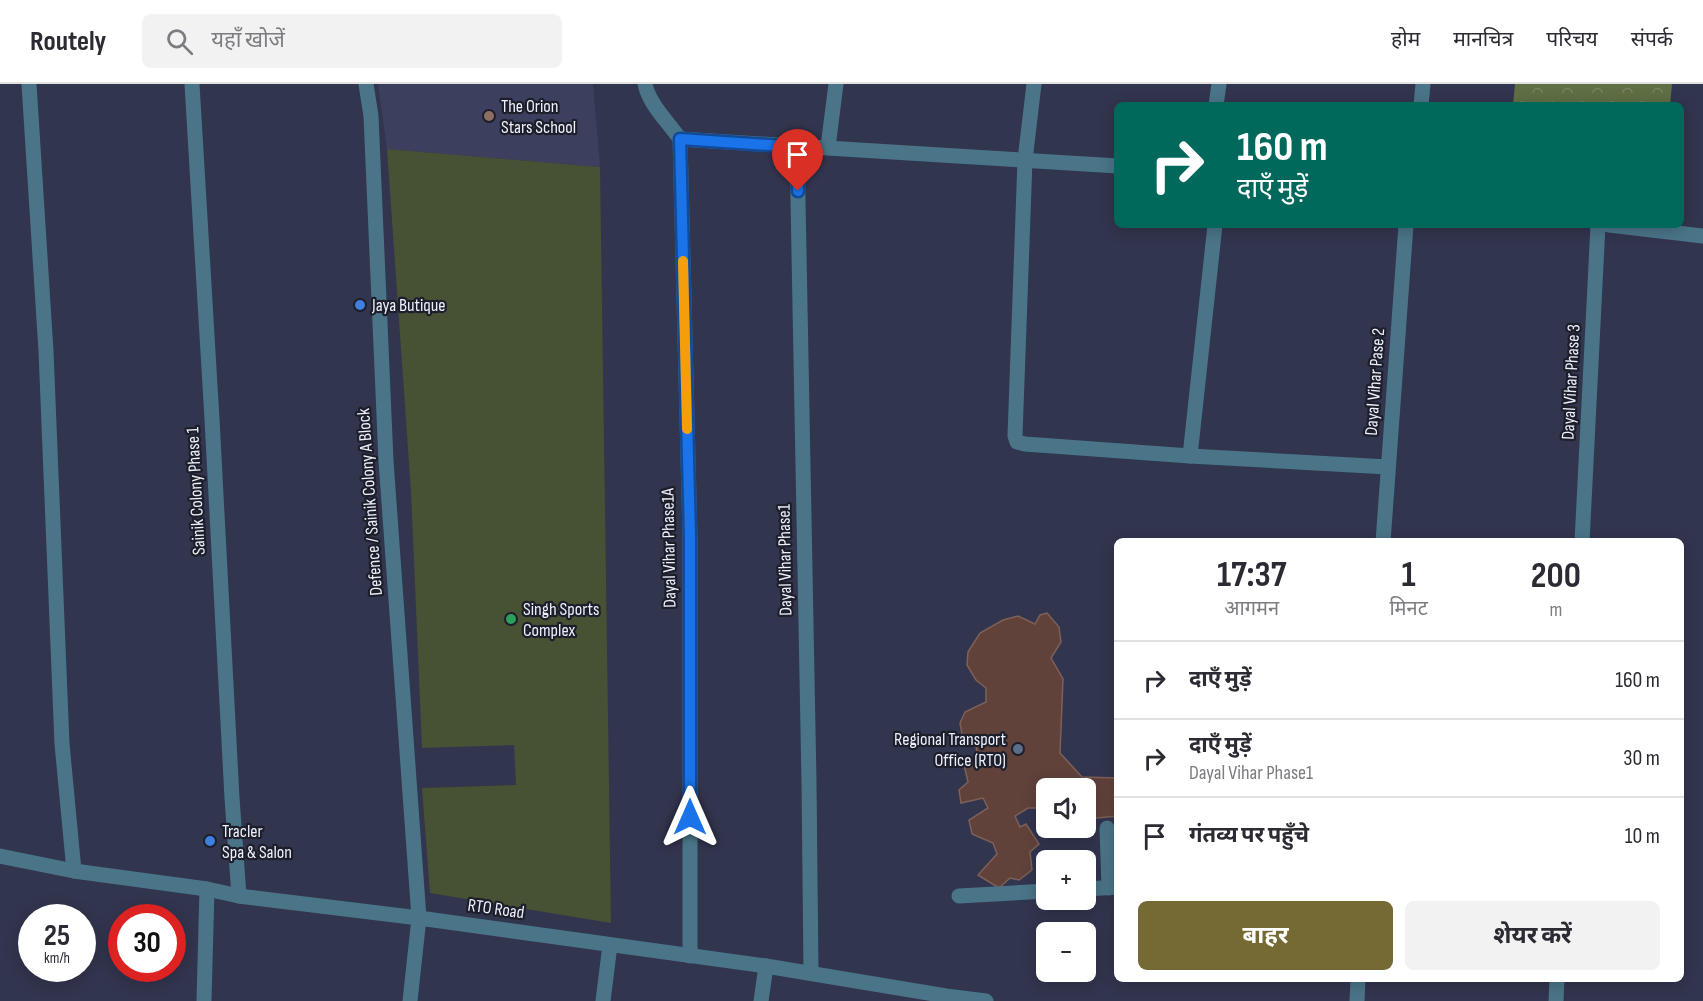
<!DOCTYPE html>
<html lang="hi">
<meta charset="utf-8">
<style>
:root{--surface:#fff;--page:#f2f2f3;--text:#2b2b33;--muted:#7c7c81;--line:#e1e1e2;--accent:#756a34}
body{margin:0;font-family:"Sofia Sans Condensed","Noto Sans Devanagari",sans-serif;background:var(--page);color:var(--text);height:100vh;display:flex;flex-direction:column;font-size:22px;white-space:nowrap}
*{box-sizing:border-box;margin:0}
p{font-size:20px;color:var(--muted)}
.icon{flex:none;width:33px;height:33px;fill:none;stroke:currentColor;stroke-width:2;stroke-linecap:round;stroke-linejoin:round}
.map{position:relative;flex:1;overflow:hidden}
.sheet{position:absolute;left:1114px;top:454px;width:570px;height:444px;display:flex;flex-direction:column;background:var(--surface);border-radius:9px;box-shadow:0 3px 15px #0003}
.sheet>*{flex:none}
.hud{position:absolute;left:1114px;top:18px;width:570px;height:126px;border-radius:9px;box-shadow:0 3px 15px #0003;background:#00695c;color:#fff;overflow:hidden}
.controls{position:absolute;left:1036px;top:694px;display:grid;gap:12px}
.controls a{display:grid;place-items:center;width:60px;height:60px;border-radius:9px;background:var(--surface);box-shadow:0 3px 15px #0003;font-size:30px}
.speed{position:absolute;left:18px;top:820px;display:flex;gap:12px;font-size:30px;font-weight:700;text-align:center}
.speed>*{display:grid;place-content:center;width:78px;height:78px;border-radius:50%;background:var(--surface);box-shadow:0 3px 15px #0003;line-height:1}
.speed small{font-size:15px;font-weight:400}
.speed .limit{border:9px solid #d22;background:#fff;color:#111}
.pin{position:absolute;display:grid;place-items:center;width:51px;height:51px;color:#fff;margin:-62px -26px;border-radius:50% 50% 50% 0;rotate:-45deg;box-shadow:0 0 6px #0007}
.pin .icon{rotate:45deg}
.me{position:absolute;width:66px;margin:-33px;rotate:0deg;stroke-linejoin:round;filter:drop-shadow(0 0 4px #0008)}
.turn{display:flex;align-items:center;gap:21px;height:126px;padding:0 24px;font-size:27px}
.turn .icon{width:78px;height:78px;stroke-width:2.5}
.turn b{display:block;font-size:42px;line-height:51px}
.eta{display:flex;justify-content:space-evenly;align-items:center;height:102px;text-align:center}
.eta b{font-size:36px;font-weight:700;line-height:42px}
.action{display:flex;gap:12px;margin-top:auto;padding:12px 24px}
.action a{flex:1;height:69px;border-radius:9px;background:var(--accent);color:#fff;font-size:24px;font-weight:700;line-height:69px;text-align:center}
.action a+a{background:var(--page);color:var(--text)}
ul{padding:0;list-style:none}
li{display:flex;align-items:center;gap:18px;height:78px;padding:0 24px;border-top:2px solid var(--line)}
li div{flex:1}
li b{display:block;font-size:22px}
li em{font-style:normal}
header{display:flex;align-items:center;gap:36px;box-sizing:border-box;height:84px;padding:0 30px;background:var(--surface);border-bottom:2px solid var(--line)}
header strong{font-size:28px}
nav{display:flex;gap:33px;margin-inline-start:auto;font-size:21px}
.search{width:420px;height:54px;background:var(--page);display:flex;align-items:center;gap:15px;box-sizing:border-box;padding:0 21px;border-radius:9px;color:var(--muted);font-size:22px}
.map>svg:first-child{display:block}
</style>
<header>
<strong>Routely</strong>
<div class="search"><svg class="icon" aria-label="search" viewBox="0 0 24 24"><circle cx="10" cy="10" r="6"/><path d="M15 15l6 6"/></svg>यहाँ खोजें</div>
<nav><a>होम</a><a>मानचित्र</a><a>परिचय</a><a>संपर्क</a></nav>
</header>
<div class="map">
<svg width="1703" height="917" viewBox="0 0 1703 917">
<defs>
<pattern id="forest-crowns" width="20" height="18" patternUnits="userSpaceOnUse" patternTransform="scale(1.5)"><rect width="20" height="18" fill="#5f6e43"/><path d="M2 6a3 3 0 1 1 6 0M12 15a3 3 0 1 1 6 0" fill="none" stroke="#76835f"/></pattern>
</defs>
<rect width="100%" height="100%" fill="#32354e"/>
<path fill="#3c405e" d="M378,0H593L600,83L387,65Z"/>
<path fill="url(#forest-crowns)" d="M1515,0H1672L1670,21H1513Z"/>
<path fill="#475134" d="M387,65L600,83L611,839L430,809L422,704L516,701L514,661L422,664L411,408Z"/>
<path fill="#60423b" stroke="#7f6058" stroke-width="1.5" d="M1047,529L1059,543L1061,558L1051,574L1063,595L1060,669L1082,693L1118,694V732L1086,735V705H1047V724H1028L1015,732L1020,743L1026,740L1039,760L1030,768L1032,786L1019,796L1010,794L999,804L978,791L997,770L993,759L972,750L969,736L988,724L983,714L961,719L959,706L968,698L964,681L978,676L976,662L963,656L960,639L965,628L986,618V604L976,596L967,581L968,568L980,549L1003,536L1018,532L1035,540L1040,531Z"/>
<g fill="none" stroke-linecap="round" stroke-linejoin="round">
<g stroke="#4a7588" stroke-width="15">
<path d="M1107,744L1109,804"/>
<path d="M1086,805L1118,803"/>
<path d="M959,812L1047,807"/>
</g>
<g stroke="#4a7588" stroke-width="15">
<path d="M29,0L46,267L62,660L74,787"/>
<path d="M192,0L212,335L232,714L239,812"/>
<path d="M366,0L371,32L386,377L419,834L410,917"/>
<path d="M645,0C649,20 668,38 680,55L1118,82"/>
<path d="M1034,0L1025,76L1015,352L1017,358L1025,360L1190,372L1388,383"/>
<path d="M1216,21L1219,0"/>
<path d="M1421,21L1423,0"/>
<path d="M680,55L690,453V872"/>
<path d="M797,63L809,698L811,889"/>
<path d="M828,63L836,0"/>
<path d="M1609,141L1703,152"/>
<path d="M1190,372L1215,141"/>
<path d="M1383,458L1406,141"/>
<path d="M1582,458L1598,141"/>
<path d="M204,917L207,805"/>
<path d="M603,917L610,861"/>
<path d="M761,917L766,882"/>
<path d="M1357,917L1358,896"/>
<path d="M1556,917L1557,896"/>
</g>
<path stroke="#4a7588" stroke-width="15" d="M0,772L74,787L207,805L239,812L419,834L766,882L946,912L986,917"/>
</g>
<g fill="none" stroke-linecap="round" stroke-linejoin="round">
<g stroke="#114b97" stroke-width="15">
<path id="route" d="M690,733V453L680,55L797,63L798,107"/>
</g>
<use href="#route" stroke="#1a73e8" stroke-width="10"/>
<path stroke="#f59e0b" stroke-width="10" d="M683,177L687,345"/>
</g>
<circle fill="#8d6e63" stroke="#1c1e29" stroke-width="2" cx="489" cy="32" r="6"/>
<g fill="#3f7fe0" stroke="#1c1e29" stroke-width="2">
<circle cx="360" cy="221" r="6"/>
<circle cx="210" cy="757" r="6"/>
</g>
<circle fill="#2e9e5b" stroke="#1c1e29" stroke-width="2" cx="511" cy="535" r="6"/>
<circle fill="#5c6f8a" stroke="#1c1e29" stroke-width="2" cx="1018" cy="665" r="6"/>
<g text-anchor="middle" dominant-baseline="central" stroke-width="4.5" stroke-linejoin="round" paint-order="stroke">
<g font-size="18" fill="#edf0fd" stroke="#1c1e29" text-anchor="start">
<text x="501" y="22">The Orion<tspan x="501" dy="21">Stars School</tspan></text>
<text x="372" y="221">Jaya Butique</text>
<text x="523" y="525">Singh Sports<tspan x="523" dy="21">Complex</tspan></text>
<text x="1006" y="655" text-anchor="end">Regional Transport<tspan x="1006" dy="21">Office (RTO)</tspan></text>
<text x="222" y="747">Tracler<tspan x="222" dy="21">Spa &amp; Salon</tspan></text>
</g>
<g font-size="18" fill="#edf0fd" stroke="#1c1e29">
<text transform="translate(1375 298) rotate(-86)">Dayal Vihar Pase 2</text>
<text transform="translate(1571 298) rotate(-87)">Dayal Vihar Phase 3</text>
<text transform="translate(196 407) rotate(-93)">Sainik Colony Phase 1</text>
<text transform="translate(370 418) rotate(-94)">Defence / Sainik Colony A Block</text>
<text transform="translate(669 464) rotate(-91)">Dayal Vihar Phase1A</text>
<text transform="translate(785 476) rotate(-91)">Dayal Vihar Phase1</text>
<text transform="translate(496 825) rotate(8)">RTO Road</text>
</g>
</g>
</svg>
<div class="controls">
<a><svg class="icon" aria-label="sound" viewBox="0 0 24 24"><path d="M4 9h4l5-4v14l-5-4H4zM17 9q2 3 0 6"/></svg></a>
<a>+</a>
<a>−</a>
</div>
<div class="speed"><div>25<small>km/h</small></div><div class="limit">30</div></div>
<div class="pin" style="left:798px;top:107px;background:#d93025"><svg class="icon" aria-label="arrive" viewBox="0 0 24 24"><path d="M6 21V4h12l-3 4 3 4H6"/></svg></div>
<svg class="me" style="left:690px;top:733px" viewBox="-20 -20 40 40"><path d="M0-17L14 15 0 8-14 15z" fill="#1a73e8" stroke="#fff" stroke-width="4"/></svg>
<div class="hud">
<div class="turn"><svg class="icon" aria-label="right" viewBox="0 0 24 24"><path d="M7 20v-9h11M14 6l5 5-5 5"/></svg><div><b>160 m</b>दाएँ मुड़ें</div></div>
</div>
<section class="sheet">
<div class="eta">
<div><b>17:37</b><p>आगमन</p></div>
<div><b>1</b><p>मिनट</p></div>
<div><b>200</b><p>m</p></div>
</div>
<ul>
<li><svg class="icon" aria-label="right" viewBox="0 0 24 24"><path d="M7 20v-9h11M14 6l5 5-5 5"/></svg><div><b>दाएँ मुड़ें</b></div><em>160 m</em></li>
<li><svg class="icon" aria-label="right" viewBox="0 0 24 24"><path d="M7 20v-9h11M14 6l5 5-5 5"/></svg><div><b>दाएँ मुड़ें</b><p>Dayal Vihar Phase1</p></div><em>30 m</em></li>
<li><svg class="icon" aria-label="arrive" viewBox="0 0 24 24"><path d="M6 21V4h12l-3 4 3 4H6"/></svg><div><b>गंतव्य पर पहुँचे</b></div><em>10 m</em></li>
</ul>
<div class="action"><a>बाहर</a><a>शेयर करें</a></div>
</section>
</div>
